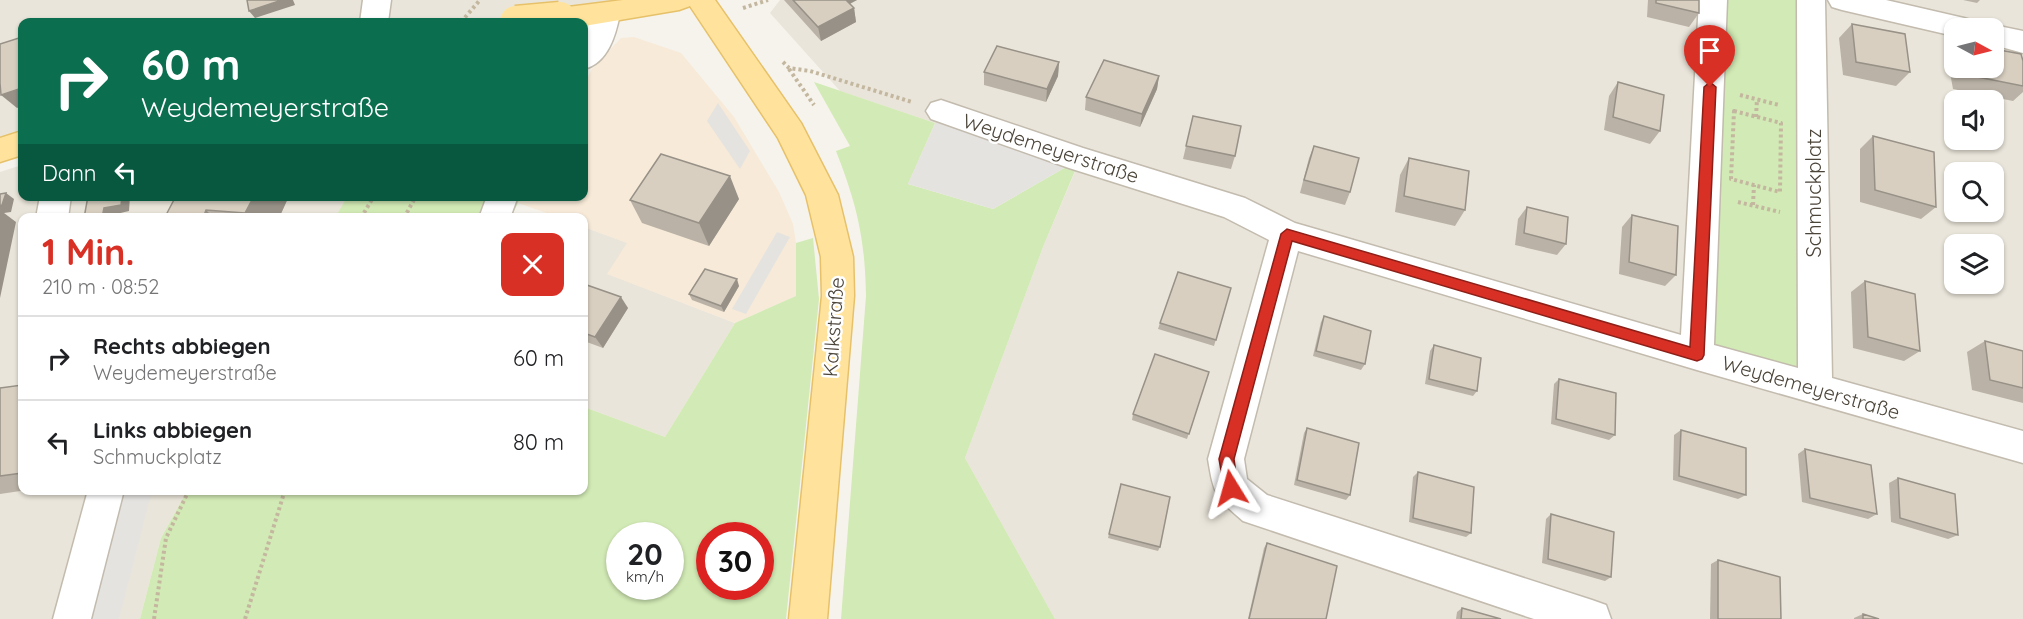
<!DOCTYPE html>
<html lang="de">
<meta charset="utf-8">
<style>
:root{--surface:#fff;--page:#f2f2f2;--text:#202124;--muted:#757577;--line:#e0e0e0;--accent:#d93025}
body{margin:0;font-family:Quicksand,sans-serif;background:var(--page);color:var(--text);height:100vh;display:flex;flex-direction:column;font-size:22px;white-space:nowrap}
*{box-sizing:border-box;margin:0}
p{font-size:20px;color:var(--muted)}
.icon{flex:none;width:33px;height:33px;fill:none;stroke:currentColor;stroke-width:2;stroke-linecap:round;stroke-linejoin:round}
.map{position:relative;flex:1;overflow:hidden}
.panel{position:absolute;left:18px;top:213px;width:570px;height:282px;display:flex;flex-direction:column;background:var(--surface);border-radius:12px;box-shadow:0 2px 4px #0004}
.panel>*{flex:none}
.banner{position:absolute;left:18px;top:18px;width:570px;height:183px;border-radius:12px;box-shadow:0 2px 4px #0004;background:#0b6e4f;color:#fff;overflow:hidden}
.needle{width:39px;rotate:97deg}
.buttons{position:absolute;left:1944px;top:18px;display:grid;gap:12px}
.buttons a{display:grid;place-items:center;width:60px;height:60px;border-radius:12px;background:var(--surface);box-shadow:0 2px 4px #0004;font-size:30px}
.speed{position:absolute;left:606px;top:522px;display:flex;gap:12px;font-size:30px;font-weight:700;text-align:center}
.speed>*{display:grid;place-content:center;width:78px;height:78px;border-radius:50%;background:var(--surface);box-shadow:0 2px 4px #0004;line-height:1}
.speed small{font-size:15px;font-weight:400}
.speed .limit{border:9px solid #d22;background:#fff;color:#111}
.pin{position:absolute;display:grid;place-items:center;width:51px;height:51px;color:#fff;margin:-62px -26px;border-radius:50% 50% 50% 0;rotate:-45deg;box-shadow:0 0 6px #0007}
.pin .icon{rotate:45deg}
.me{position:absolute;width:66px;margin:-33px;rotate:352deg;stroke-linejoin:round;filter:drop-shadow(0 0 4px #0008)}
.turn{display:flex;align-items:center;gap:21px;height:126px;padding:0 24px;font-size:27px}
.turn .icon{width:78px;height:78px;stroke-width:2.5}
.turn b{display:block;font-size:42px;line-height:51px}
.then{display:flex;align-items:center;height:57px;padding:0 24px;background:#0003;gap:12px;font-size:22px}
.round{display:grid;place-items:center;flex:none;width:63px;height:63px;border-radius:12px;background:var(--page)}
.overview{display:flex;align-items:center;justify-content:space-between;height:102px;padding:0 24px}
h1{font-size:36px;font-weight:800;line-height:45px;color:var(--accent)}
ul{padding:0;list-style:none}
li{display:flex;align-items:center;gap:18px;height:84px;padding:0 24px;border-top:2px solid var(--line)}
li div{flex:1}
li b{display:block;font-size:22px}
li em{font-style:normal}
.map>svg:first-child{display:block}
</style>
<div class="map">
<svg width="2023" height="619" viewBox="0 0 2023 619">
<rect width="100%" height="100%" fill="#f6f3ec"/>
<g fill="#eae5da" fill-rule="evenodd">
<path d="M0,0H612L613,12L516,22H22V143L0,150Z"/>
<path d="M780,0H2023V619H1055L965,458L1043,247L1080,160L908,184L935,123L840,91L770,13ZM1954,28H1994V68H1954ZM1954,100H1994V140H1954ZM1954,172H1994V212H1954ZM1954,244H1994V284H1954Z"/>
<path d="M22,165V196L363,197L349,217L22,218V490L187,491L161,538L140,619H0V172Z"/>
<path d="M584,227L628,243L608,274L735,323L665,437L584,407Z"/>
</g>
<path fill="#f7ead8" d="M634,37L681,53L734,117L779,192L793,224L796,243V296L735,323L607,274L627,243L584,227V218L558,217L518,203L521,197L584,196V84L592,69L621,38Z"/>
<g fill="#d2eab5" fill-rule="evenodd">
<path d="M1713,0H1811L1815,387L1697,355Z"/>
<path d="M814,82L935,123L908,184L993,209L1080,159L1043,247L965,458L1055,619H841L866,296C865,238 857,205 836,151L850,146Z"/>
<path d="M347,197H521L511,217L335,218Z"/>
<path d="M813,238L819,299L786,619H140L161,538L187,491L584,490V407L665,437L735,323L796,296V243ZM620,536H670V586H620ZM710,536H760V586H710Z"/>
</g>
<g fill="#e5e3e0">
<path d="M718,103L750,151L740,169L707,121Z"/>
<path d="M941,111L1080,159L993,209L908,184Z"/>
<path d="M777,232L790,237L746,314L732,309Z"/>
<path d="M123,491H152L119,619H88Z"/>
</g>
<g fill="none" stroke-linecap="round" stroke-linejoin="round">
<g stroke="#c2bbae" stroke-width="3">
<g id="minor">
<path d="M363,0H391L388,22H360Z"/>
<path d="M1699,0H1727L1714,345L1798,368L1797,0H1825L1832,378L2023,431V463L1697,370L1298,251L1244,459L1247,479L1267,495L1592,600L1606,605L1611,619H1534L1243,521C1215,497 1214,495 1208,459L1269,240L1224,217L1069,168L931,119L926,111L931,103L941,100L1083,148L1245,198L1295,223L1681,335Z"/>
<path d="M1828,0H1886L1964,18L1974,21L1978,28H1954V36L1842,10L1832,7Z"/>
<path d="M606,3L616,6L620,13C616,35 608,63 584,69C584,47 585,25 596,6Z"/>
<path d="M1994,25L2023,31V53L1994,45V28H1984Z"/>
<path d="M40,196H71L68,218H36Z"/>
<path d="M487,196H518L510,218H479Z"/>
<path d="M88,490H124L91,619H53Z"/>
</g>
</g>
<g stroke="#e6c16a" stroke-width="3">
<g id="major">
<path d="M623,0H715L801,123L838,195L853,257L854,296L827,619H789L822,296L821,257L806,195L778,138L690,6L679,10L584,26V22H549L546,18L550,11L560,8Z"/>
<path d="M22,131V155L0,162V138Z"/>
</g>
</g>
<g stroke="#c4b79f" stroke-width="4" stroke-dasharray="3 3" stroke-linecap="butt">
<path d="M743,8L768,0"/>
<path d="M461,22L480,0"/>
<path d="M783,62L789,68L810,71L912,102"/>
<path d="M789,69L814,105"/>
<path d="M1740,95L1779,105"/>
<path d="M1734,111L1781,123L1780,192L1731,179Z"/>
<path d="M1756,117L1757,99"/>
<path d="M1738,202L1780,212"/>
<path d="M1753,205L1754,185"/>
<path d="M361,218L374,196"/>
<path d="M404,218L416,196"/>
<path d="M154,619L166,538L189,490"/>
<path d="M245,619L285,490"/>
</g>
<use href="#minor" fill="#fff" fill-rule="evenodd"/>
<use href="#major" fill="#ffe39c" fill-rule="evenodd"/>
<g stroke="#e6c16a" stroke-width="35" stroke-linecap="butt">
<path id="major-bridge" d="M516,22L560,18"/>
</g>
<use href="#major-bridge" stroke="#ffe39c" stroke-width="32"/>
</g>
<g fill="#bab2a6">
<path d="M784,0H857L850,4L854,8L856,22L821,41Z"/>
<path d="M1648,0H1699V13L1689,27L1647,17Z"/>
<path d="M1963,0H1980L1977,3Z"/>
<path d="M1852,24L1910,72L1896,86L1843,75L1839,38Z"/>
<path d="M1954,50V68H1994L2023,61V92L2013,101L1953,89L1947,56Z"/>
<path d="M1059,62L1058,76L1046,102L984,85V72Z"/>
<path d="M1159,76L1157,89L1140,127L1085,110L1086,97Z"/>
<path d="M1618,82L1660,131L1650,144L1604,130L1609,96Z"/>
<path d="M1193,116L1235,156L1231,169L1183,159Z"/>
<path d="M1873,136L1936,207L1921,219L1860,202V149Z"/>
<path d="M1314,146L1350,192L1345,205L1300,193L1309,158Z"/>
<path d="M1409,158L1465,210L1455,226L1395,212L1400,175Z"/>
<path d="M176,196H289L279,218H168L166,215Z"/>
<path d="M739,199L709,246L642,223L630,200Z"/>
<path d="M1527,207L1566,244L1557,255L1515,245L1518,219Z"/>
<path d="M1632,215L1676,275L1665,286L1619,274L1622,227Z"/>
<path d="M1865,281L1920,351L1904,361L1853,348L1851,292Z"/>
<path d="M584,284L628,308L603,348L584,341Z"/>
<path d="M739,286L724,312L692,300L689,294Z"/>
<path d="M1231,288L1214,346L1158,329L1160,323Z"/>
<path d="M1324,316L1365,364L1361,370L1313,356L1321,322Z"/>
<path d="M1985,341L2023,351V403L1972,390L1967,352Z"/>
<path d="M1434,345L1477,391L1473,396L1425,384L1430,351Z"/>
<path d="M1209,372L1187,439L1132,420L1133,414Z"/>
<path d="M1559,379L1615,435L1609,440L1551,424L1554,384Z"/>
<path d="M22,385V490H27L0,494V388Z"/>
<path d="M1307,428L1350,495L1346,500L1294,485L1304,433Z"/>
<path d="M1681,430L1746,495L1738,499L1673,480L1674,435Z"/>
<path d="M1805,449L1877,514L1868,519L1802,502L1798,454Z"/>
<path d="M1418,472L1471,533L1466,537L1409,522L1413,477Z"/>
<path d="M1898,478L1958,535L1948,539L1891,522L1889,483Z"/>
<path d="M1121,484L1160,547L1158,551L1108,538Z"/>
<path d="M1551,514L1611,577L1605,581L1542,563L1546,519Z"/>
<path d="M1267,543L1326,619H1248L1264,548Z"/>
<path d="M1718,560L1781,619H1710L1711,564Z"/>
<path d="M1462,608L1501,619H1456L1457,612Z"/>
<path d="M1863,614L1879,619H1854V618Z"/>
</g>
<g fill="#979187">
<path d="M282,0H293L295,5L255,18L249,11Z"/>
<path d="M842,0H857L843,7Z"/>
<path d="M854,8L856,22L821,41L818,27Z"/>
<path d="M1059,62L1058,76L1046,102L1047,89Z"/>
<path d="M1159,76L1157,89L1140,127L1142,114Z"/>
<path d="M22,88V106L17,108L1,95Z"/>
<path d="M730,176L739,199L709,246L699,223Z"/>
<path d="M6,193L14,199L11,212L4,213L16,222L0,298V206Z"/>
<path d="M122,196H130L129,211L112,215L111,218H102L104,208Z"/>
<path d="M254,196H289L279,218H249L245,213Z"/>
<path d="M206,210L214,218H203Z"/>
<path d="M737,279L739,286L724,312L721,306Z"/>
<path d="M621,297L628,308L603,348L595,337Z"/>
</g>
<g fill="#d8cfc1" stroke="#979187" stroke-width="1.5">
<path d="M247,0H282L249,11Z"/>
<path d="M793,0H846L854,8L818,27Z"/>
<path d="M1656,0H1699V13L1656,3Z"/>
<path d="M1852,24L1905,34L1910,72L1856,62Z"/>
<path d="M22,37V88L1,95L0,83V44Z"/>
<path d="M997,46L1059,62L1047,89L984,72Z"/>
<path d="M1994,49L2021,54L2023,61V86L1968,75L1967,68H1994Z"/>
<path d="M1104,60L1159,76L1142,114L1086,97Z"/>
<path d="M1618,82L1664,95L1660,131L1613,117Z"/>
<path d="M1193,116L1241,126L1235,156L1186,146Z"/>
<path d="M1873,136L1934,152L1936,207L1875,190Z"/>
<path d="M1314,146L1359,158L1350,192L1304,180Z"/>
<path d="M661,154L730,176L699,223L630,200Z"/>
<path d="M1409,158L1469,171L1465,210L1404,196Z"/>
<path d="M6,193L2,205L0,206V194Z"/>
<path d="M88,196H122L121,205L104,208L102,218H84Z"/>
<path d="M176,196H254L245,213L206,210L203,218L166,215Z"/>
<path d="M1527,207L1568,217L1566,244L1524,233Z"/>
<path d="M1632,215L1678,226L1676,275L1629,262Z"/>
<path d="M705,269L737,279L721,306L689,294Z"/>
<path d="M1178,272L1231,288L1216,340L1160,323Z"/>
<path d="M1865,281L1915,294L1920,351L1868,337Z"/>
<path d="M584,284L621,297L595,337L584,333Z"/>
<path d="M1324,316L1371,331L1365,364L1316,351Z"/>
<path d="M1985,341L2023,351V388L1990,380Z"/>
<path d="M1434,345L1481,358L1477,391L1429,379Z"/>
<path d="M1155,354L1209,372L1189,434L1133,414Z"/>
<path d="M1559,379L1616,393L1615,435L1556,419Z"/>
<path d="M22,385V473L0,476V388Z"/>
<path d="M1307,428L1359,443L1350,495L1297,480Z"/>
<path d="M1681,430L1746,448V495L1679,476Z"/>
<path d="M1805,449L1871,465L1877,514L1810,498Z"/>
<path d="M1418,472L1474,487L1471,533L1413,518Z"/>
<path d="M1898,478L1955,494L1958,535L1900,518Z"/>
<path d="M1121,484L1170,497L1160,547L1109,534Z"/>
<path d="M1551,514L1614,532L1611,577L1548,559Z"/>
<path d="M1267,543L1337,566L1326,619H1249Z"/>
<path d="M1718,560L1780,577L1781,619H1718Z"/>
<path d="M1462,608L1501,619H1461Z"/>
<path d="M1863,614L1879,619H1863Z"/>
</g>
<path fill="#d93025" stroke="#8d1f18" stroke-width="1.5" d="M1710,82L1716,87L1704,355L1702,359L1697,361L1292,241L1234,459L1238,488L1236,493L1231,495L1225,493L1219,459L1281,234L1287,229L1690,347L1704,87Z"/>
<g text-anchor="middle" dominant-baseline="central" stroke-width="5" stroke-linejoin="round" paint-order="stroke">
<g font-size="20" fill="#4b4439" stroke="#fff">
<text transform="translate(1051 148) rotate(18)">Weydemeyerstraße</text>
<text transform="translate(1813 193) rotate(-90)">Schmuckplatz</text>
<text transform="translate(833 327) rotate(-86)">Kalkstraße</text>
<text transform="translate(1811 387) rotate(16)">Weydemeyerstraße</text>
</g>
</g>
</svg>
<div class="buttons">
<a><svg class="needle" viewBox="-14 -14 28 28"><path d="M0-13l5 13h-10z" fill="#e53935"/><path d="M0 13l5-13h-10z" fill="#757577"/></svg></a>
<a><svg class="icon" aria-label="sound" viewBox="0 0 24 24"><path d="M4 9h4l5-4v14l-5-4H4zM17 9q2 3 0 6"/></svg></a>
<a><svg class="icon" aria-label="search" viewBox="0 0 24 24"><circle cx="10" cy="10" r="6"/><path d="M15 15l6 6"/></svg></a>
<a><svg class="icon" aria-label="layers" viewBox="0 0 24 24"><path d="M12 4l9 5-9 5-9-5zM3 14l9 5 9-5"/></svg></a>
</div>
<div class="speed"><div>20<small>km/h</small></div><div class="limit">30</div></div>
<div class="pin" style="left:1710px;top:87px;background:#d93025"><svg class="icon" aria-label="arrive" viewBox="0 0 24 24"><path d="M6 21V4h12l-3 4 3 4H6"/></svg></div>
<svg class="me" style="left:1231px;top:488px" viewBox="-20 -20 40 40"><path d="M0-17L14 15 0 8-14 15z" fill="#d93025" stroke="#fff" stroke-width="4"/></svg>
<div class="banner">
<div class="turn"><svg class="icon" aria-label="right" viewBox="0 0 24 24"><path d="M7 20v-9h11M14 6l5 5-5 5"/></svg><div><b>60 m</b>Weydemeyerstraße</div></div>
<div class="then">Dann<svg class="icon" aria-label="left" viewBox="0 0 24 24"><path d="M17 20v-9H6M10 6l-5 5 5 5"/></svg></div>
</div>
<section class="panel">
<div class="overview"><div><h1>1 Min.</h1><p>210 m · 08:52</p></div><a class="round" style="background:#d93025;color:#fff"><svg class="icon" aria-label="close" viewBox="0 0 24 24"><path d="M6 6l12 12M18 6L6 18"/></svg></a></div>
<ul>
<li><svg class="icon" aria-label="right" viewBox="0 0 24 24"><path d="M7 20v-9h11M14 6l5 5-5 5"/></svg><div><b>Rechts abbiegen</b><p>Weydemeyerstraße</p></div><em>60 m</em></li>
<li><svg class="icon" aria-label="left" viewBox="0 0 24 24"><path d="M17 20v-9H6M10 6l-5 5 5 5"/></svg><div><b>Links abbiegen</b><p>Schmuckplatz</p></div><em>80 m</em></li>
</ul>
</section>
</div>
